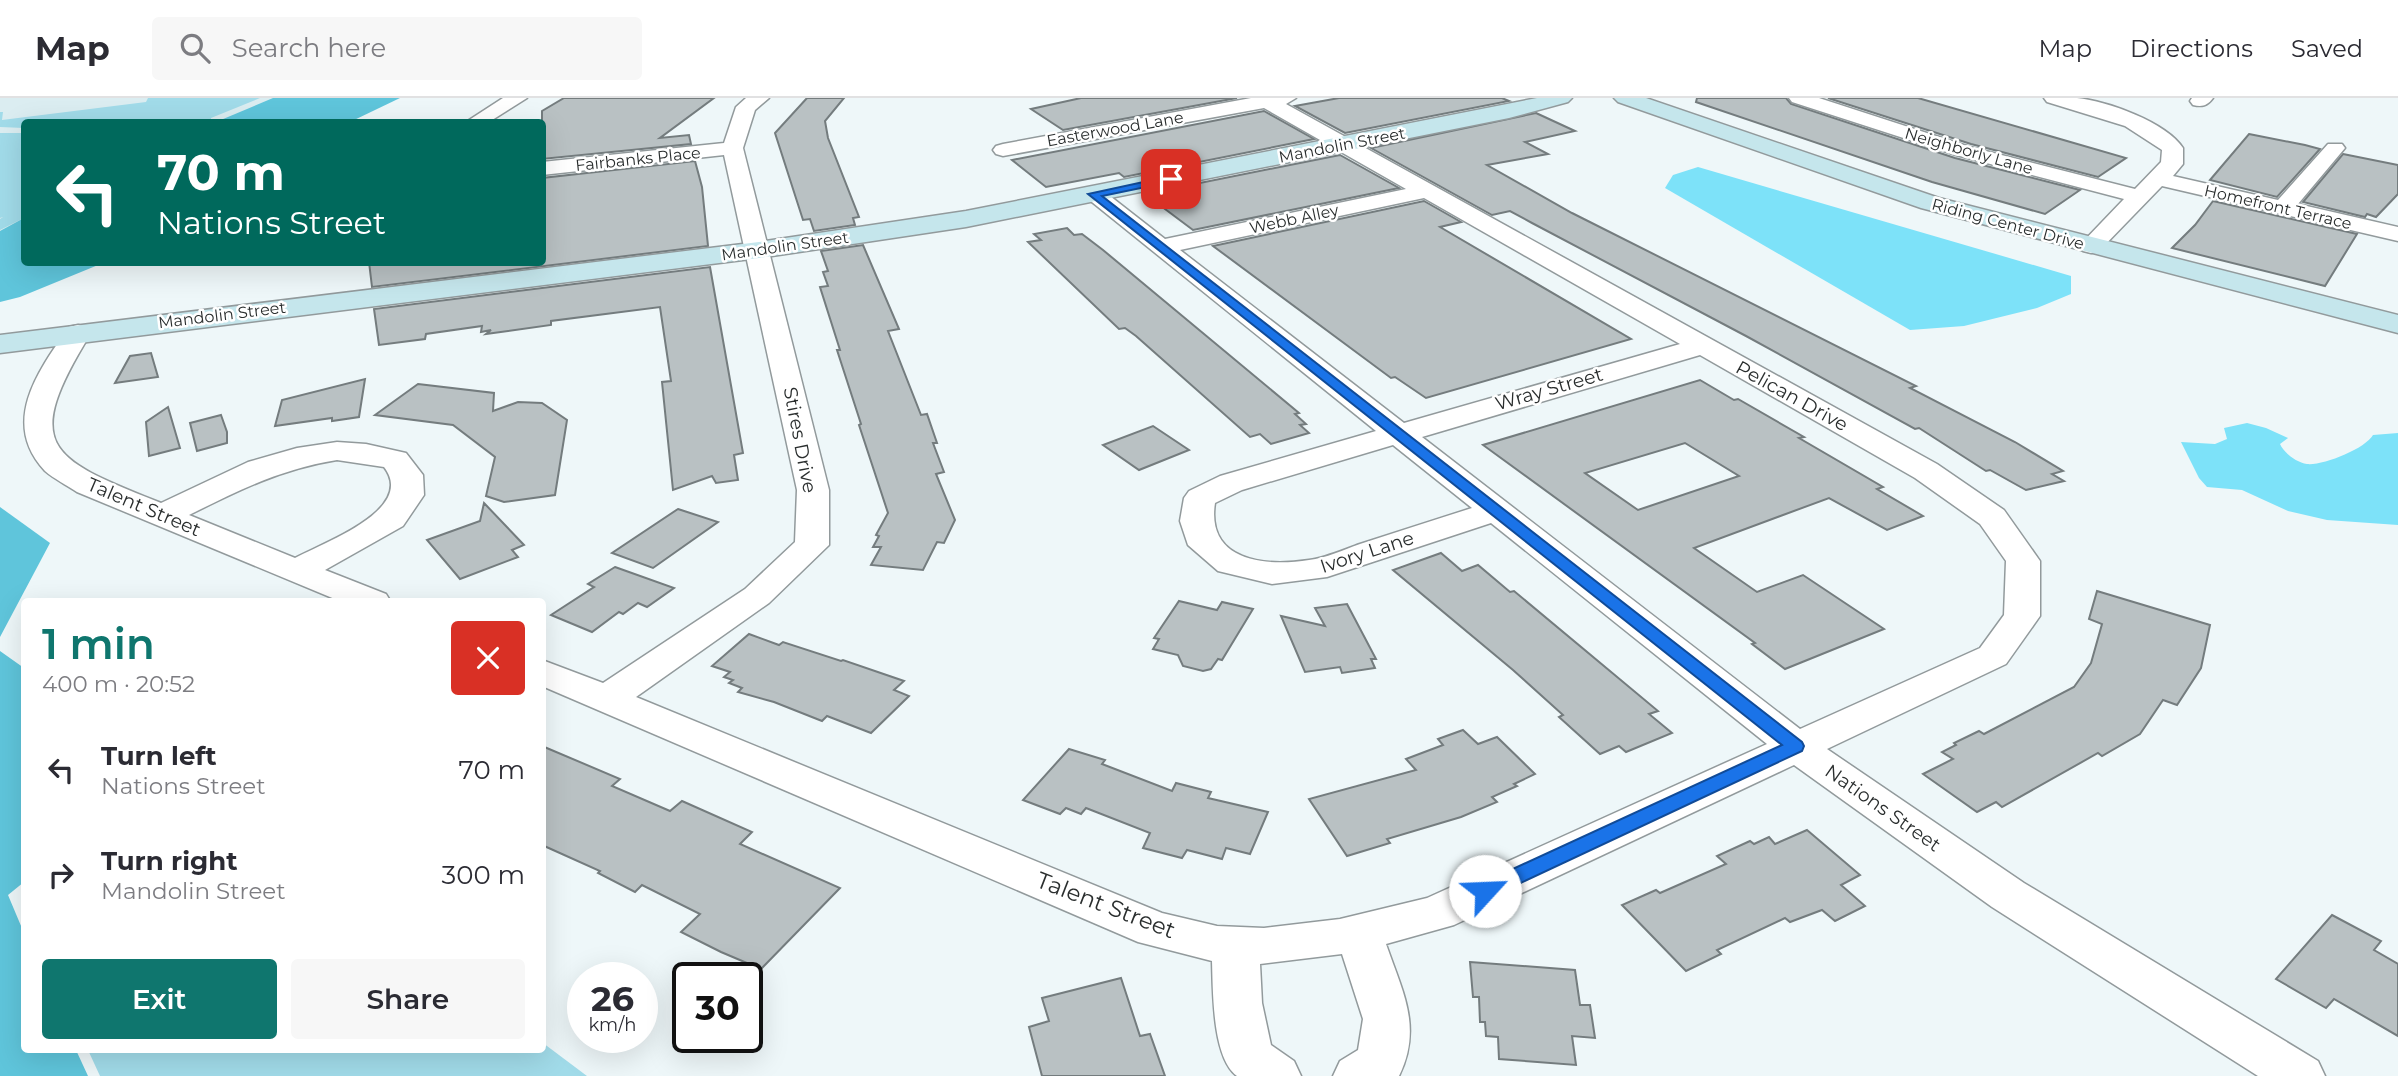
<!DOCTYPE html>
<meta charset="utf-8">
<style>
:root{--surface:#fff;--page:#f7f7f7;--text:#2b2b33;--muted:#7c7c81;--line:#e1e1e2;--accent:#0f766e}
body{margin:0;font-family:Montserrat,sans-serif;background:var(--page);color:var(--text);height:100vh;display:flex;flex-direction:column;font-size:26px;white-space:nowrap}
*{box-sizing:border-box;margin:0}
p{font-size:23px;color:var(--muted)}
.icon{flex:none;width:38px;height:38px;fill:none;stroke:currentColor;stroke-width:2;stroke-linecap:round;stroke-linejoin:round}
.map{position:relative;flex:1;overflow:hidden}
.drawer{position:absolute;left:21px;top:500px;width:525px;height:455px;display:flex;flex-direction:column;background:var(--surface);border-radius:7px;box-shadow:0 7px 28px #0002}
.drawer>*{flex:none}
.banner{position:absolute;left:21px;top:21px;width:525px;height:147px;border-radius:7px;box-shadow:0 7px 28px #0002;background:#00695c;color:#fff;overflow:hidden}
.speed{position:absolute;left:567px;top:864px;display:flex;gap:14px;font-size:35px;font-weight:700;text-align:center}
.speed>*{display:grid;place-content:center;width:91px;height:91px;border-radius:50%;background:var(--surface);box-shadow:0 7px 28px #0002;line-height:1}
.speed small{font-size:18px;font-weight:400}
.speed .limit{border:4px solid #111;border-radius:10px;background:#fff;color:#111}
.pin{position:absolute;display:grid;place-items:center;width:60px;height:60px;color:#fff;margin:-30px;border-radius:14px;box-shadow:0 4px 10px #0006}
.me{position:absolute;width:77px;margin:-38px;rotate:65deg;stroke-linejoin:round;filter:drop-shadow(0 0 5px #0008)}
.turn{display:flex;align-items:center;gap:24px;height:147px;padding:0 21px;font-size:32px}
.turn .icon{width:91px;height:91px;stroke-width:2.5}
.turn b{display:block;font-size:49px;line-height:60px}
.round{display:grid;place-items:center;flex:none;width:74px;height:74px;border-radius:7px;background:var(--page)}
.headline{display:flex;align-items:center;justify-content:space-between;height:119px;padding:0 21px}
h1{font-size:42px;font-weight:600;line-height:52px;color:var(--accent)}
.button{display:flex;gap:14px;margin-top:auto;padding:14px 21px}
.button a{flex:1;height:80px;border-radius:7px;background:var(--accent);color:#fff;font-size:28px;font-weight:600;line-height:80px;text-align:center}
.button a+a{background:var(--page);color:var(--text)}
ul{padding:0;list-style:none}
li{display:flex;align-items:center;gap:21px;height:105px;padding:0 21px}
li div{flex:1}
li b{display:block;font-size:26px}
li em{font-style:normal}
header{display:flex;align-items:center;gap:42px;box-sizing:border-box;height:98px;padding:0 35px;background:var(--surface);border-bottom:2px solid var(--line)}
header strong{font-size:33px}
nav{display:flex;gap:38px;margin-inline-start:auto;font-size:24px}
.search{width:490px;height:63px;background:var(--page);display:flex;align-items:center;gap:18px;box-sizing:border-box;padding:0 24px;border-radius:7px;color:var(--muted);font-size:26px}
.map>svg:first-child{display:block}
</style>
<header>
<strong>Map</strong>
<div class="search"><svg class="icon" aria-label="search" viewBox="0 0 24 24"><circle cx="10" cy="10" r="6"/><path d="M15 15l6 6"/></svg>Search here</div>
<nav><a>Map</a><a>Directions</a><a>Saved</a></nav>
</header>
<div class="map">
<svg width="2398" height="978" viewBox="0 0 2398 978">
<rect width="100%" height="100%" fill="#eef7f9"/>
<path fill="#dbedf1" d="M0,0H367L318,24H24V148L0,158Z"/>
<g fill="#a1dbe9">
<path d="M148,0H260L211,20V24L179,22L24,24V30L0,29V14H3L2,22L146,4Z"/>
<path d="M0,35H24V120L0,132V121L3,119L0,120Z"/>
<path d="M543,945L587,978H100L88,952H542Z"/>
</g>
<g fill="#5fc5db">
<path d="M273,0H400L350,24H216Z"/>
<path d="M24,120V164L103,165L20,199L0,204V133Z"/>
<path d="M0,409L50,445L0,539Z"/>
<path d="M0,553L24,570V784L8,797L24,835V952H76L88,978H0Z"/>
</g>
<g fill="#7de2f9">
<path d="M1698,69L2071,178V196L2037,210L1964,228L1910,232L1665,90L1673,77Z"/>
<path d="M2247,325L2266,330L2288,340L2280,346C2284,355 2296,364 2307,366C2322,368 2365,351 2373,337L2398,335V427L2327,422L2288,413L2242,392L2207,389L2199,380L2181,344L2215,346L2227,341L2224,330Z"/>
</g>
<g fill="#b9c1c3" stroke="#747c7e" stroke-width="2" fill-rule="evenodd">
<path d="M564,0H714L660,40L689,37L691,46L542,61V13Z"/>
<path d="M807,0H844L825,23L828,40L859,119L853,120L855,127L814,133L810,121L803,122L775,35Z"/>
<path d="M1081,0H1237L1063,32L1031,11Z"/>
<path d="M1339,0H1502L1509,3L1345,35L1295,8Z"/>
<path d="M1697,0H1786L1791,6L1955,60L2080,92L2045,116L1932,84L1696,4Z"/>
<path d="M1828,0H1918L2126,60L2098,79L1971,46Z"/>
<path d="M1264,13L1314,41L1124,79L1119,75L1046,89L1012,62Z"/>
<path d="M1536,15L1575,33L1525,44L1548,56L1487,67L1572,115L1916,288L1910,290L2015,344L2063,373L2052,376L2064,383L2026,392L1990,372L1986,373L1919,330L1915,331L1746,238L1532,125L1510,113L1492,117L1371,50Z"/>
<path d="M2249,36L2305,47L2320,51L2277,99L2210,82Z"/>
<path d="M2343,56L2398,67V96L2376,119L2367,116L2365,119L2303,104Z"/>
<path d="M1340,57L1399,90L1193,132L1145,96Z"/>
<path d="M695,63L702,89L708,148L372,189L369,164H542V80Z"/>
<path d="M1424,103L1461,124L1440,129L1631,241L1426,300L1395,279L1391,280L1213,148Z"/>
<path d="M2213,103L2357,136L2325,188L2172,150L2195,127Z"/>
<path d="M1067,130L1074,137L1082,136L1103,152L1299,315L1295,316L1306,326L1300,327L1309,335L1271,346L1260,336L1250,339L1136,238L1125,230L1119,231L1028,144L1041,142L1034,136Z"/>
<path d="M863,147L899,231L888,233L921,317L927,316L937,345H933L944,374L936,376L955,422L944,445L937,444L923,472L871,467L881,449H873L879,438L876,437L888,415L859,327L861,326L837,252H840L820,189L828,188L823,174L828,173L821,153Z"/>
<path d="M710,169L743,355L734,357L738,382L716,385L712,378L673,392L662,284L671,283L660,209L551,223V227L486,236L491,232L481,234L482,228L426,236L425,241L379,247L374,211Z"/>
<path d="M151,255L158,279L115,285L130,258Z"/>
<path d="M365,281L359,319L332,323V320L275,328L282,302Z"/>
<path d="M1700,282L1734,302L1738,301L1804,339L1799,340L1883,389L1877,391L1923,418L1887,432L1829,400L1694,450L1757,494L1803,477L1884,531L1785,571L1752,546L1755,545L1483,347ZM1685,345L1739,378L1638,412L1585,375Z"/>
<path d="M418,286L494,295L493,313L518,304L542,305L567,322L555,397L504,404L486,398L495,359L453,327L375,317Z"/>
<path d="M168,309L180,350L149,358L146,324Z"/>
<path d="M221,317L227,334V345L197,353L190,325Z"/>
<path d="M1153,328L1189,352L1139,372L1103,347Z"/>
<path d="M484,405L524,447L512,452L518,459L460,481L427,442L480,423Z"/>
<path d="M678,411L718,424L653,470L612,455Z"/>
<path d="M1441,455L1462,473L1478,467L1510,494L1514,493L1658,613L1649,616L1672,635L1626,654L1619,648L1600,656L1559,619L1563,617L1513,572L1393,472Z"/>
<path d="M615,469L674,490L647,509L638,505L623,516L619,514L592,534L551,517L594,489L588,486Z"/>
<path d="M2097,493L2210,527L2201,570L2177,607L2163,602L2140,636L2102,658L2098,655L2002,709L1996,704L1977,714L1923,676L1953,661L1942,654L1956,647L1954,645L1979,633L1984,636L2074,589L2091,565L2102,526L2089,521Z"/>
<path d="M1179,503L1217,512L1222,504L1253,511L1222,562L1218,561L1211,571L1203,573L1183,568L1178,557L1153,551L1159,541L1154,540Z"/>
<path d="M1347,506L1376,561H1371L1375,570L1342,575L1340,569L1305,574L1281,518L1325,528L1315,510Z"/>
<path d="M749,536L779,547L783,544L841,563L843,562L904,583L894,592L909,598L871,635L827,618L822,623L774,604L738,594L742,590L729,585L733,582L724,579L730,574L712,568Z"/>
<path d="M1463,632L1478,646L1497,639L1535,676L1514,686L1517,688L1492,699L1497,704L1461,719L1387,741L1390,745L1347,758L1309,701L1416,672L1406,661L1443,647L1438,641Z"/>
<path d="M542,648L620,681L612,688L670,713L682,703L752,734L740,746L840,790L761,871L721,854L681,834L700,816L642,787L635,794L598,775L600,773L542,747Z"/>
<path d="M1069,651L1105,662L1102,666L1172,693L1176,685L1211,694L1208,700L1268,714L1250,756L1226,750L1222,761L1187,752L1182,760L1143,750L1150,735L1086,710L1081,716L1066,710L1060,716L1023,702Z"/>
<path d="M1807,732L1860,777L1841,787L1865,808L1835,823L1822,812L1790,824L1785,820L1717,852L1721,856L1686,873L1622,807L1656,792L1660,795L1726,766L1717,758L1750,743L1754,746L1769,739L1775,746Z"/>
<path d="M2332,817L2381,843L2374,852L2398,866V938L2334,901L2326,910L2276,881Z"/>
<path d="M1470,864L1575,872L1580,907H1590L1595,940L1572,938L1576,967L1499,961L1498,939L1486,938L1485,924H1480L1479,899H1473Z"/>
<path d="M1121,880L1140,938L1150,936L1165,978H1042L1029,929L1049,923L1042,900Z"/>
</g>
<g fill="none" stroke-linecap="round" stroke-linejoin="round">
<g stroke="#929a9c" stroke-width="3">
<g id="street">
<path d="M503,0H527L489,24H466Z"/>
<path d="M746,0H769L755,12L743,50L829,392V447L769,505L636,599L1162,815L1217,828L1264,830L1340,821L1427,800L1767,646L1491,425L1327,479L1272,486L1218,473L1188,447L1180,423L1184,400L1189,393L1220,378L1376,333L1082,96L1085,91H1101L1165,141L1406,91L1264,10L1003,58L996,56L993,52L996,48L1003,46L1251,0H1296L1286,6L1937,366L2004,412L2040,463V518L2006,566L1827,651L2024,785L2318,963L2325,978H2258L1992,809L1794,667L1454,827L1386,846C1402,893 1423,929 1399,978H1333L1340,963L1358,952L1363,921L1342,856L1260,866L1262,905L1271,947L1294,963L1301,978H1237C1212,960 1213,892 1212,863L1138,844L542,588V562L603,585L745,491L795,444L797,392L724,57L542,77V64L724,45L736,9ZM1424,100L1680,246L1404,325L1180,152ZM1700,257L1915,380L1980,426L2006,463L2004,517L1980,550L1800,631L1422,339ZM1393,347L1472,410C1434,422 1397,434 1360,446C1343,452 1326,460 1309,462C1265,469 1206,463 1215,405L1242,392Z"/>
<path d="M1789,0H1819L1970,49L2135,91L2161,64L2162,52L2125,28L2047,4L2044,0C2055,0 2066,0 2077,0C2107,3 2166,24 2183,50V66L2173,78L2278,102L2328,46H2342L2345,50L2298,106L2398,129V143L2162,88L2099,153L2091,155L2083,153L2079,148L2124,101L1956,57L1792,4Z"/>
<path d="M2192,0H2213C2207,8 2202,9 2193,7L2190,3Z"/>
<path d="M78,227L87,229L91,235C20,350 49,360 161,405L248,364L297,350L337,344L366,346L406,355L423,377L424,397L403,428L325,472L386,496L391,504H342L77,394C67,387 54,381 45,373C0,325 38,273 69,229ZM337,362L384,369C417,411 325,444 295,460L189,417C239,392 281,371 337,362Z"/>
</g>
</g>
<g stroke="#929a9c" stroke-width="3">
<g id="secondary">
<path d="M1537,0H1572L1568,4L1509,20L966,129L759,160L0,255V237L759,144L966,113Z"/>
<path d="M1614,0H1646L1939,100L2398,217V235L1921,110L1618,4Z"/>
</g>
</g>
<use href="#street" fill="#fff" fill-rule="evenodd"/>
<use href="#secondary" fill="#c5e6ec" fill-rule="evenodd"/>
</g>
<path fill="#1a73e8" stroke="#114b97" stroke-width="2" d="M1171,78L1175,79V83L1102,98L1802,644L1804,648L1802,653L1493,798L1485,800L1478,798L1475,793L1478,787L1782,647L1088,96Z"/>
<g text-anchor="middle" dominant-baseline="central" stroke-width="5" stroke-linejoin="round" paint-order="stroke">
<g font-size="16" fill="#2a2e2e" stroke="#fff">
<text transform="translate(1115 31) rotate(-10)">Easterwood Lane</text>
<text transform="translate(1342 47) rotate(-11)">Mandolin Street</text>
<text transform="translate(1969 53) rotate(16)">Neighborly Lane</text>
<text transform="translate(638 61) rotate(-6)">Fairbanks Place</text>
<text transform="translate(2278 109) rotate(13)">Homefront Terrace</text>
<text transform="translate(1294 121) rotate(-12)">Webb Alley</text>
<text transform="translate(2008 126) rotate(15)">Riding Center Drive</text>
<text transform="translate(785 148) rotate(-8)">Mandolin Street</text>
<text transform="translate(222 217) rotate(-7)">Mandolin Street</text>
</g>
<g font-size="19" fill="#2a2e2e" stroke="#fff">
<text transform="translate(1549 291) rotate(-16)">Wray Street</text>
<text transform="translate(1792 298) rotate(29)">Pelican Drive</text>
<text transform="translate(800 342) rotate(79)">Stires Drive</text>
<text transform="translate(144 409) rotate(23)">Talent Street</text>
<text transform="translate(1367 454) rotate(-18)">Ivory Lane</text>
<text transform="translate(1883 710) rotate(35)">Nations Street</text>
</g>
<g font-size="23" fill="#2a2e2e" stroke="#fff">
<text transform="translate(1106 807) rotate(21)">Talent Street</text>
</g>
</g>
</svg>
<div class="speed"><div>26<small>km/h</small></div><div class="limit">30</div></div>
<div class="pin" style="left:1171px;top:81px;background:#d93025"><svg class="icon" aria-label="arrive" viewBox="0 0 24 24"><path d="M6 21V4h12l-3 4 3 4H6"/></svg></div>
<svg class="me" style="left:1485px;top:793px" viewBox="-20 -20 40 40"><circle r="19" fill="#fff"/><path d="M0-13L10 11 0 6-10 11z" fill="#1a73e8"/></svg>
<div class="banner">
<div class="turn"><svg class="icon" aria-label="left" viewBox="0 0 24 24"><path d="M17 20v-9H6M10 6l-5 5 5 5"/></svg><div><b>70 m</b>Nations Street</div></div>
</div>
<section class="drawer">
<div class="headline"><div><h1>1 min</h1><p>400 m · 20:52</p></div><a class="round" style="background:#d93025;color:#fff"><svg class="icon" aria-label="close" viewBox="0 0 24 24"><path d="M6 6l12 12M18 6L6 18"/></svg></a></div>
<ul>
<li><svg class="icon" aria-label="left" viewBox="0 0 24 24"><path d="M17 20v-9H6M10 6l-5 5 5 5"/></svg><div><b>Turn left</b><p>Nations Street</p></div><em>70 m</em></li>
<li><svg class="icon" aria-label="right" viewBox="0 0 24 24"><path d="M7 20v-9h11M14 6l5 5-5 5"/></svg><div><b>Turn right</b><p>Mandolin Street</p></div><em>300 m</em></li>
</ul>
<div class="button"><a>Exit</a><a>Share</a></div>
</section>
</div>
